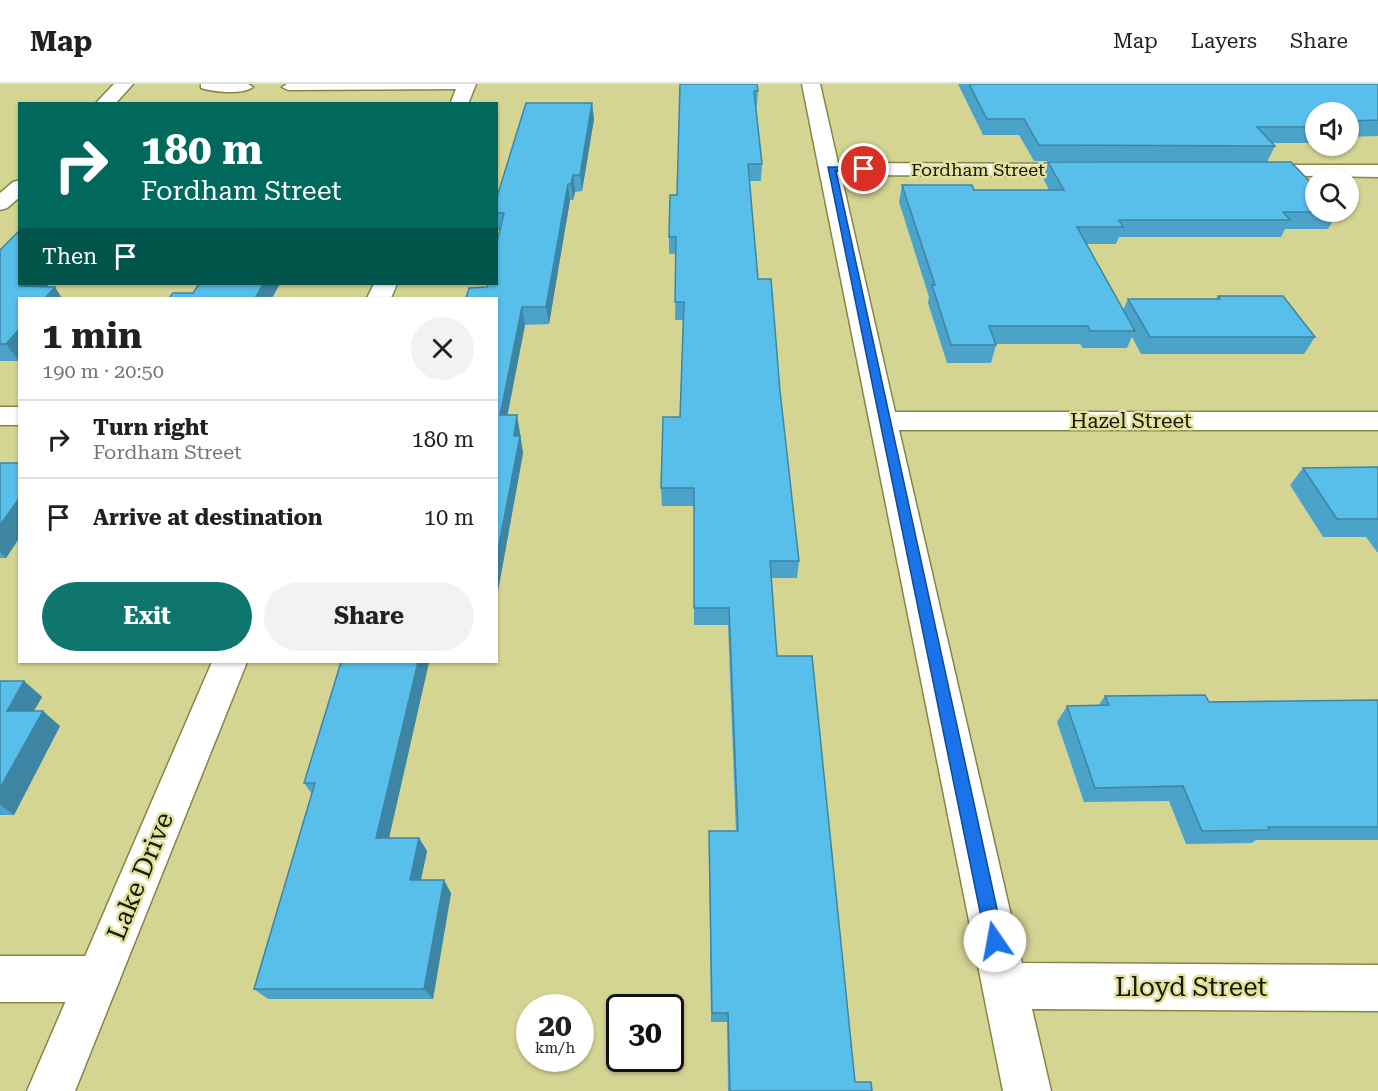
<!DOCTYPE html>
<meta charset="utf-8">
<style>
:root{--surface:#fff;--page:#f2f2f2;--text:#202124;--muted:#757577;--line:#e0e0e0;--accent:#0f766e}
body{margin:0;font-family:"Roboto Serif",serif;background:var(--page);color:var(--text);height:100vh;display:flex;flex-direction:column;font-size:22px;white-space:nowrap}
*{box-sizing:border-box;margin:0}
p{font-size:20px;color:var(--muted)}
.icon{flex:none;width:33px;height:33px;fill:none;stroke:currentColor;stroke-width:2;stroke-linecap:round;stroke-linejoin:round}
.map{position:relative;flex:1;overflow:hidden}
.side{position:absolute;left:18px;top:213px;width:480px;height:366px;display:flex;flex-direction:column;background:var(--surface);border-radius:0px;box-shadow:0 2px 4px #0004}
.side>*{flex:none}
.guide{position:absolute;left:18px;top:18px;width:480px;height:183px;border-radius:0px;box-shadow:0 2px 4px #0004;background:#00695c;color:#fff;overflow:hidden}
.fabs{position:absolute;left:1305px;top:18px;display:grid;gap:12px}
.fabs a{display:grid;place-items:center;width:54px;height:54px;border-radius:50%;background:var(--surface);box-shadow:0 2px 4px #0004;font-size:30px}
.speed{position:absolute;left:516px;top:910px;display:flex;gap:12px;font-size:30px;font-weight:700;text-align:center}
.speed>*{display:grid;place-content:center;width:78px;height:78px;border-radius:50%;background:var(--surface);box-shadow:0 2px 4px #0004;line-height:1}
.speed small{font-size:15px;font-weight:400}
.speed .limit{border:3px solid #111;border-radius:9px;background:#fff;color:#111}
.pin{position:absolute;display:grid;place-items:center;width:51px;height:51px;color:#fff;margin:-26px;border:3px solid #fff;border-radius:50%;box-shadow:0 2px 6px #0007}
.me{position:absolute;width:66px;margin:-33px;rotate:348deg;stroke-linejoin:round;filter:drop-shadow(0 0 4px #0008)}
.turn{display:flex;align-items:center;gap:21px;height:126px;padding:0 24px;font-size:27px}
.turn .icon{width:78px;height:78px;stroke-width:2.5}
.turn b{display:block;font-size:42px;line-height:51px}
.then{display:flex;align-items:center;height:57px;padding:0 24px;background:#0003;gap:12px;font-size:22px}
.round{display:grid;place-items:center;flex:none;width:63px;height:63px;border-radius:32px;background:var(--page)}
.summary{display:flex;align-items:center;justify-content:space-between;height:102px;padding:0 24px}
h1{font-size:36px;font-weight:700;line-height:45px}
.cta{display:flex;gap:12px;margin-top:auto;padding:12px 24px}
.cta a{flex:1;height:69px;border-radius:36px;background:var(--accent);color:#fff;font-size:24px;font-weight:700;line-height:69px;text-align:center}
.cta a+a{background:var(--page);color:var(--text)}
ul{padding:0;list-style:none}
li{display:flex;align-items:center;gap:18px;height:78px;padding:0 24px;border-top:2px solid var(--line)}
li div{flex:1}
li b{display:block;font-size:22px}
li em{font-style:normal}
header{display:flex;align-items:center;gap:36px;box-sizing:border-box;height:84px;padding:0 30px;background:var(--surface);border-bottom:2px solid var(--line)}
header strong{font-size:28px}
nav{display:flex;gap:33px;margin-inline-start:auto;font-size:21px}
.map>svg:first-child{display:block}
</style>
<header>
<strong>Map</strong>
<nav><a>Map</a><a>Layers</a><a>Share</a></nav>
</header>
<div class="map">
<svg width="1378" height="1007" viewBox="0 0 1378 1007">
<rect width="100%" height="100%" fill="#d4d593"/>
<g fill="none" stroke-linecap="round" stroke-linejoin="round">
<g stroke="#858546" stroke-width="3">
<g id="service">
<path d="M201,0H248L253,3C242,11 214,8 201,4Z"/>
<path d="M471,0V4L467,5L288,6L282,3L287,0Z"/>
</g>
</g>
<g stroke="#858546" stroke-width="3">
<g id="minor">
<path d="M114,0H133L115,20H95Z"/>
<path d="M802,0H820L838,79L1090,80L1097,82L1100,86L1097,90L1090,92L841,91L895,328H1378V346H899L1022,879L1378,881V927L1032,925L1051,1007H1003Z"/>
<path d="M1253,81H1378V93L1246,91L1243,87L1246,83Z"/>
<path d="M20,96V113L7,124L0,126V109L13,98Z"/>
<rect x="0" y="323" width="20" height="18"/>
<path d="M0,872H97L113,879L120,895L113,911L97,918H0Z"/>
</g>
</g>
<g stroke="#858546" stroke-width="3">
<g id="tertiary">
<path d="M458,0H476L468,20H450Z"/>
<path d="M374,200H397L391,214H367Z"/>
<path d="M212,578H247L75,1007H27Z"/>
</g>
</g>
<use href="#service" fill="#fff" fill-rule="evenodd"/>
<use href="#minor" fill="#fff" fill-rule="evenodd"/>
<use href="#tertiary" fill="#fff" fill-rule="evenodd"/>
</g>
<g fill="#4ca3c9">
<path d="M680,0L758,7L757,22H756L762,80L761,97H749L758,195L780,307L799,477L797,494H771L777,572L855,998L872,1007H728L727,938H711L709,747H736L728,541H694V422H662L661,404L680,333L683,236H675L676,170H669V153L677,111Z"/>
<path d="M958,0H1378V52L1348,53V28H1316V59H1272L1275,62L1267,78L1034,77L1019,51H983Z"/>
<path d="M592,19L594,35L582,107L575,108L573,116H570L549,240L525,241L507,331H517L523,369L496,518L487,203L500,146H496V116Z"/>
<path d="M1048,78L1338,128L1328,145H1285L1281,153H1119L1116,160H1086L1123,226L1128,215H1216L1218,212L1315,253L1304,270H1141L1132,253L1127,264H1083L1080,260H996V261L991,279H947L928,219L929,213L899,118L902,101L974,106H1049L1043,94Z"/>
<path d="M0,166L49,200L46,203L19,277H0Z"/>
<path d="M0,379H20V453L6,474H0Z"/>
<path d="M1378,383V468H1377L1366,453H1323L1290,401L1303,384Z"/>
<path d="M429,578L389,754H419L427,767L421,796L451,809L433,915H268L254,905L312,710L304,699Z"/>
<path d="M0,597H24L42,613L34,627L60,642L14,731H0Z"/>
<path d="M1105,612L1209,618L1378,616V756H1256L1252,759L1186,760L1169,717L1084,718L1057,638L1067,622H1098Z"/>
</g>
<g fill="#3e85a4">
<path d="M592,19L594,35L582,107L580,91Z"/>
<path d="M573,91L575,108L573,116L571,100Z"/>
<path d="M568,100L570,116L549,240L546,223Z"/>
<path d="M22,200H49L36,214L20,202Z"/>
<path d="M263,200H280L272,214H255Z"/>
<path d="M55,203L62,214H45Z"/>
<path d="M522,223L525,241L504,349L500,331Z"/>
<path d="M20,244V276L19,277L6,260Z"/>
<path d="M517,331L523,369L496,518V476Z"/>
<path d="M20,413V453L6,474L0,468V441Z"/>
<path d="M418,578H429L386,767L376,754Z"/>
<path d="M24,597L42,613L25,642L7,627Z"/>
<path d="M43,627L60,642L14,731L0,721V704Z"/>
<path d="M419,754L427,767L418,809L410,796Z"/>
<path d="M444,796L451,809L433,915L424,905Z"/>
</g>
<g fill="#58beea" stroke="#3e85a4" stroke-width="1.5">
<path d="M680,0H757L758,7H754L762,80H748L758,195H771L780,307L799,477H770L777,572H812L855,998H871L872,1007H730L728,929H712L709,747H738L729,524H694V404H661L663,333H680L684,218H675L676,153H669L670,111H677Z"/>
<path d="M969,0H1378V36L1348,37V28H1316V43H1257L1275,62L1039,61L1024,35H987Z"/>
<path d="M526,19H592L580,91H573L571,100H568L546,223H522L500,331H517L514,352H520L496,476V214H466L469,204L487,203L488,200H496V162L504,129H496V116Z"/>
<path d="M1048,78H1291L1316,104V128H1338H1283L1290,136H1119L1123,143H1077L1135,247H1090L1088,242H989L996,261H951L932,201H935L902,101H972L974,106H1064Z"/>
<path d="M20,146V200H22L20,202L55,203L45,214H20V244L6,260H0V166Z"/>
<path d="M199,200H263L255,214H169L173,209H193Z"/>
<path d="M1218,212H1283L1315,253H1150L1128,215H1220Z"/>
<path d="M0,379H20V413L0,441Z"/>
<path d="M1378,383V435H1337L1303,384Z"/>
<path d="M341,578H418L376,754H419L410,796H444L424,905H254L315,699H304Z"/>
<path d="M0,597H24L7,627H43L0,704Z"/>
<path d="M1205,611L1209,618L1378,616V743H1268L1269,746L1202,747L1183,702L1095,704L1067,622L1109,621L1105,612Z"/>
</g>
<path fill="#1a73e8" stroke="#114b97" stroke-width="1.5" d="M828,83H864L868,85L864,88L836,87L1004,857L1001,863L995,866L988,863L986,857Z"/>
<g text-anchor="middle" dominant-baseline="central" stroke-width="5" stroke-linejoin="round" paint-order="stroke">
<g font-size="18" fill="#191901" stroke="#e1e2a0">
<text x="978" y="85">Fordham Street</text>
</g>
<g font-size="21" fill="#191901" stroke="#e1e2a0">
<text x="1131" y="337">Hazel Street</text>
</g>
<g font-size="26" fill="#191901" stroke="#e1e2a0">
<text transform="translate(140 792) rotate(-68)">Lake Drive</text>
<text x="1191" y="903">Lloyd Street</text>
</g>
</g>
</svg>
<div class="fabs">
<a><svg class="icon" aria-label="sound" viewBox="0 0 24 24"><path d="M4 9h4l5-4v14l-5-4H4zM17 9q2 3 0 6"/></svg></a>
<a><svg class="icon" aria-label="search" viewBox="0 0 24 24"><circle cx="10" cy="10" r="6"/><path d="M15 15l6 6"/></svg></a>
</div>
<div class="speed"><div>20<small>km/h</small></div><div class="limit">30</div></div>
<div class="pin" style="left:864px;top:85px;background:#d93025"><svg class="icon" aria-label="arrive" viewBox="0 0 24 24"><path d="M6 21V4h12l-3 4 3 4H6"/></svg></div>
<svg class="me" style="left:995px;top:857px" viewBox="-20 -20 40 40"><circle r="19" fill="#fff"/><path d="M0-13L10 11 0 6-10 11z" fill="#1a73e8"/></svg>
<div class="guide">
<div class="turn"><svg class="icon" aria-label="right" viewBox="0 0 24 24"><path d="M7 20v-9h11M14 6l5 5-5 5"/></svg><div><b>180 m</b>Fordham Street</div></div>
<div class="then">Then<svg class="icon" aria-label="arrive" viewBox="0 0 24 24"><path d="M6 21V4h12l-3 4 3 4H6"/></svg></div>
</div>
<section class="side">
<div class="summary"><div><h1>1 min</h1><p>190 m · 20:50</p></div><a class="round"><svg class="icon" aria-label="close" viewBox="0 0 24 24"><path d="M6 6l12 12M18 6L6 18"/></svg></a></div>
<ul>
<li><svg class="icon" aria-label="right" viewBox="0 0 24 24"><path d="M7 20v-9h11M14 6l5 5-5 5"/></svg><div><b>Turn right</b><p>Fordham Street</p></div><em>180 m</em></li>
<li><svg class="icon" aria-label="arrive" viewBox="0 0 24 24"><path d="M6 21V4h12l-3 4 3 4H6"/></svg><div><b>Arrive at destination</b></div><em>10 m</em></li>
</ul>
<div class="cta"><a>Exit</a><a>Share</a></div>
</section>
</div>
